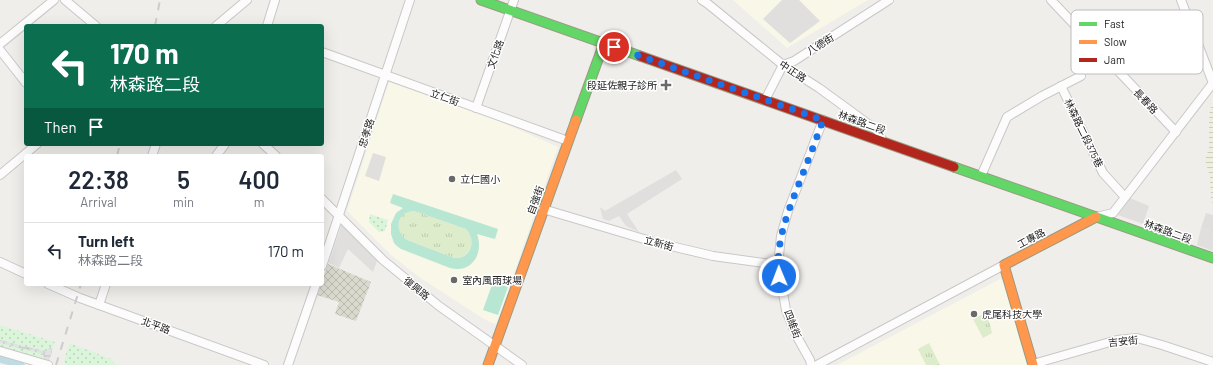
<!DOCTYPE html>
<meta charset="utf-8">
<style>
:root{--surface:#fff;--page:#f6f6f7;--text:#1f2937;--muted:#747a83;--line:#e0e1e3}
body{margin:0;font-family:Barlow,"Noto Sans TC",sans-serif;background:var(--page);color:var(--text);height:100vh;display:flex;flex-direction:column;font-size:15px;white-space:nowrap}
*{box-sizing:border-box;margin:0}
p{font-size:13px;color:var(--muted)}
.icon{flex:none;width:22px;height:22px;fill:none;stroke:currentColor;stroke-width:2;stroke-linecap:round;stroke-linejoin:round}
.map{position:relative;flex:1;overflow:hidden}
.drawer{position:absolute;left:24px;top:154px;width:300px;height:132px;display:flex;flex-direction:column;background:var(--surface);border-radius:4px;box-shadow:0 4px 16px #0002}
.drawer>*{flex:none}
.top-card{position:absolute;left:24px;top:24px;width:300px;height:122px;border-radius:4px;box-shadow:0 4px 16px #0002;background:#0b6e4f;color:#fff;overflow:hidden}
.pin{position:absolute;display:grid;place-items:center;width:34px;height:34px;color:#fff;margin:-17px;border:2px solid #fff;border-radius:50%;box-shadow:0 1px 4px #0007}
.me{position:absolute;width:44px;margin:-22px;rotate:359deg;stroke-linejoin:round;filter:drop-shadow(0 0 3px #0008)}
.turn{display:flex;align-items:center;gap:14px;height:84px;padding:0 20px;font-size:18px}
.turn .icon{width:52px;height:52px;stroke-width:2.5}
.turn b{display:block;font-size:28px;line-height:34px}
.then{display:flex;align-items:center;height:38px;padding:0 20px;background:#0003;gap:8px;font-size:15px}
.eta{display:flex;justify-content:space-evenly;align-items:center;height:68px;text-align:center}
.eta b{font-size:24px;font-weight:600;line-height:28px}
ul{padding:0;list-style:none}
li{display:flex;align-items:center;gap:12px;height:56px;padding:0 20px;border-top:1px solid var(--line)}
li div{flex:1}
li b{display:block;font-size:15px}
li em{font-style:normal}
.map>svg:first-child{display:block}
</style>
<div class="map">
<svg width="1213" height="365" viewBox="0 0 1213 365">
<defs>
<pattern id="construction-cross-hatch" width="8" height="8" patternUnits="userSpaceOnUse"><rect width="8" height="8" fill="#d9d9cd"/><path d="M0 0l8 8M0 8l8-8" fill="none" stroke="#babab0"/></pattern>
<pattern id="farmland-rules" width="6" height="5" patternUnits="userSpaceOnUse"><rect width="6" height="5" fill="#efefdf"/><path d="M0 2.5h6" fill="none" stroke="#cdcdbf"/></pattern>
<pattern id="grass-tufts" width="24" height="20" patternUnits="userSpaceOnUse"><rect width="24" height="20" fill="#ddeccb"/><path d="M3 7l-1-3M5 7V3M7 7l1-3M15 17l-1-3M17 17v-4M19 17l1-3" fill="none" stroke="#bdcaae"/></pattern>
<pattern id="park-dots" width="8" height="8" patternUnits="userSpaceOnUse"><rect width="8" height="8" fill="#daf5da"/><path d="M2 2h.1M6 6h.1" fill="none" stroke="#bbd2bb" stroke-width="1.8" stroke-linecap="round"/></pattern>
<pattern id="plaza-grid" width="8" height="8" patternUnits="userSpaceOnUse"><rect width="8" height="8" fill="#e2e1e5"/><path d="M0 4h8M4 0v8" fill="none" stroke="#c2c1c4"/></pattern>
</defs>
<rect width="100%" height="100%" fill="#f0eeeb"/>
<path fill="#dfdedc" d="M1206,213L1213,215V233L1201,228Z"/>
<g fill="#f8f7e8">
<path d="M733,0H868L787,48Z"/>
<path d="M389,82L485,115L558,147L497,322L495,324L492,323L484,319L419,277L391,255L347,211Z"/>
<path d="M1000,279L1005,282L1027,365H837Z"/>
</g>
<path fill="url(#construction-cross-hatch)" d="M328,264L371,282L356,321L335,314L339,302L317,295L321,284H322V281Z"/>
<path fill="url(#farmland-rules)" d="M1213,106V204L1211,200L1210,177L1205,160L1209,148V121L1210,108Z"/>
<g fill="url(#grass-tufts)">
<path d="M414,211L466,229C477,241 471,258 454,258L407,240C394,231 396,212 414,211Z"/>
<path d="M987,313L992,333L983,338L973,319Z"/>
<path d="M929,343L940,365H926L918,349Z"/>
</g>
<g fill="url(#park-dots)">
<path d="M370,214L388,220L385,231L379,232L369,222Z"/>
<path d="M0,325L55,342L48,363L0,347Z"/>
<path d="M69,343L111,359L114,363L120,365H66L64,361Z"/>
</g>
<g fill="#b7e6d2" fill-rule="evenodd">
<path d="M393,194L498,229L495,239L477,234C484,253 472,274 450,268L401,249L397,246L394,243L391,234V224L396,213L403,208L390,203ZM414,211L466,229C477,241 471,259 454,258L407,240C394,231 396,212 414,211Z"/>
<path d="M493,282L508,287L498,315L483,310Z"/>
</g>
<g fill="#e0dfde">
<path d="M782,0H799L820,21L790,43L763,19Z"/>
<path d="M373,153L386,157L379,181L365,176Z"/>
<path d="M676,170L682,179L627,214L639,232L626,226L619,216L609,221L603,219L600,207L605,211Z"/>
<path d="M1130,198L1149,206L1143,224L1118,215Z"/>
<path d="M342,223L377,261L373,272L348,249L339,268L329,263Z"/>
<path d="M1201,228L1213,233V251L1197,245Z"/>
</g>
<path fill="url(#plaza-grid)" d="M0,340L35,349L46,351L51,347L52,352L49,361L45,359L43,354L0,343Z"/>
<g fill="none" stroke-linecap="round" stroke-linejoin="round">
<path stroke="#bfdbe3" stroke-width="7" d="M0,359L21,365"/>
<g stroke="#c9c8c7" stroke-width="10">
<g id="street">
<path d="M65,0L96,26"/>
<path d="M702,0L708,4L783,65L819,88L878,131L883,142"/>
<path d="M1051,0L1176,132"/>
<path d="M1181,0L1213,83"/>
<path d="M216,26L247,0"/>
<path d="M267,26L275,0"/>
<path d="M0,44L54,0"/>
<path d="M0,50L26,83"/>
<path d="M322,52L568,141"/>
<path d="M1061,86L1103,173L1124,196"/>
<path d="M765,100L783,65L794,61L889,0"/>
<path d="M476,108L514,0"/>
<path d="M263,144L276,156"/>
<path d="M152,156L156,144"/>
<path d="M216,156L225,144"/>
<path d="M0,175L37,144"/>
<path d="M981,176L1007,117L1042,96L1081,76"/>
<path d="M322,199L383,260L439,306L522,365"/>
<path d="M543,209L654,242L713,256L778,265"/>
<path d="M1096,217L1113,213L1213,83"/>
<path d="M0,262L26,274"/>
<path d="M322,266L410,0"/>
<path d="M48,284L80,298L264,365"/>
<path d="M99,305L106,284"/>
<path d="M0,351L48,365"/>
<path d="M1033,364L1117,340L1137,338L1162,345L1213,362"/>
<path d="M288,365L316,284"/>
<path d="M811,365L810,360L796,335L786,310L778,265L781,236L788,211L823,120"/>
<path d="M817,365L1004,265"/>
</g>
</g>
<g stroke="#999a82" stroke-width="11">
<g id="fast">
<path d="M481,0L640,56"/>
<path d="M576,120L604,43"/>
<path d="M954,167L1213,258"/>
</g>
</g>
<g stroke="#999a82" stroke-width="11">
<g id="slow">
<path d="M488,365L576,120"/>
<path d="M1033,365L1004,265L1096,217"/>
</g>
</g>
<g stroke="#999a82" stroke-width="11">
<path id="jam" d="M640,56L954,167"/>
</g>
<use href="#street" stroke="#fdfcfc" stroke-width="8"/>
<use href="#fast" stroke="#63d668" stroke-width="9"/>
<use href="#slow" stroke="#ff974d" stroke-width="9"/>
<use href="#jam" stroke="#b3261e" stroke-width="9"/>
<g stroke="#ccc" stroke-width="2" stroke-dasharray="8 8" stroke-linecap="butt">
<path d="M155,26L160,0"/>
<path d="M117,156L120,144"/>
<path d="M56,365L81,284"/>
</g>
</g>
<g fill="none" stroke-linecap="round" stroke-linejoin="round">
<path stroke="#1a73e8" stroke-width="7" stroke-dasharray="0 12.6" d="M614,47L823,120C816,140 808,161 800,181C788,212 775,242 779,276"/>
</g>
<g fill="#6a6968" stroke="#fff" stroke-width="1.5">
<path d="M664 79h4v4h4v4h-4v4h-4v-4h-4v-4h4z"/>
<circle cx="452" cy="179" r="4"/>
<circle cx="454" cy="280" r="4"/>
<circle cx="974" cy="314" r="4"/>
</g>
<g text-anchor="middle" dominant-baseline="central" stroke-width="3" stroke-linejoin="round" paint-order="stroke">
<g font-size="10" fill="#222" stroke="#fff">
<text transform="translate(820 44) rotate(-32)">八德街</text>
<text transform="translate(495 54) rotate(-70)">文化路</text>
<text transform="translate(793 71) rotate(34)">中正路</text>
<text transform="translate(445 97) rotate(20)">立仁街</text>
<text transform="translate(1146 101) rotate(47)">長春路</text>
<text transform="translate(862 122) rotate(20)">林森路二段</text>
<text transform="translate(366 133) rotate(-72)">忠孝路</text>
<text transform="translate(1084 133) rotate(64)">林森路二段375巷</text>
<text transform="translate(535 200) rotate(-70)">自強街</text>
<text transform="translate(1168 231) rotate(20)">林森路二段</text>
<text transform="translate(1031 238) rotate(-28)">工專路</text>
<text transform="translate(659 243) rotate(15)">立新街</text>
<text transform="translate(417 288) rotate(39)">復興路</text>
<text transform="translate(793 324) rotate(69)">四維街</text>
<text transform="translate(156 325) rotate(20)">北平路</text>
<text transform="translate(1123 341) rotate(-6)">吉安街</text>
</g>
<g font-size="10" fill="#222" stroke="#fff" text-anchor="start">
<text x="657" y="85" text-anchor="end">段延佐親子診所</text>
<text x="460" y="179">立仁國小</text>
<text x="462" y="280">室內風雨球場</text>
<text x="982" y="314">虎尾科技大學</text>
</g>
</g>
<rect x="1071" y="10" width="132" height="64" rx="6" fill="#fff" stroke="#bdbdbd" stroke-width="1"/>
<rect x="1079" y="22" width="18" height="4" fill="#63d668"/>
<rect x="1079" y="40" width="18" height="4" fill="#ff974d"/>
<rect x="1079" y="58" width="18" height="4" fill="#b3261e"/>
<g font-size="11" fill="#222">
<text x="1104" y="28">Fast</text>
<text x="1104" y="46">Slow</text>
<text x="1104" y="64">Jam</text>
</g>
</svg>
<div class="pin" style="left:614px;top:47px;background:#d93025"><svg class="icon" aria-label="arrive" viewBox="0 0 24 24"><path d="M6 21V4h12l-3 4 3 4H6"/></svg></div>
<svg class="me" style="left:779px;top:276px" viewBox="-20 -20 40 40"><circle r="17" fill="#1a73e8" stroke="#fff" stroke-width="3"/><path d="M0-11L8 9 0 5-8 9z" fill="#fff"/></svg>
<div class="top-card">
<div class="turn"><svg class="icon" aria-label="left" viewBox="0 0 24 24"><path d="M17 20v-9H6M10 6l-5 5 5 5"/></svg><div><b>170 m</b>林森路二段</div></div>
<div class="then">Then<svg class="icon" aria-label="arrive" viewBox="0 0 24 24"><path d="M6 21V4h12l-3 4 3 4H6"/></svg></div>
</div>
<section class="drawer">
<div class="eta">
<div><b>22:38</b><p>Arrival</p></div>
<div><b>5</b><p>min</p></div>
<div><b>400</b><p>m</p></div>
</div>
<ul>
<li><svg class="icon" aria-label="left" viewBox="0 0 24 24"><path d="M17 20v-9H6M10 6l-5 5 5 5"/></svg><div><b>Turn left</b><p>林森路二段</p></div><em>170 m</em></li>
</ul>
</section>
</div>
